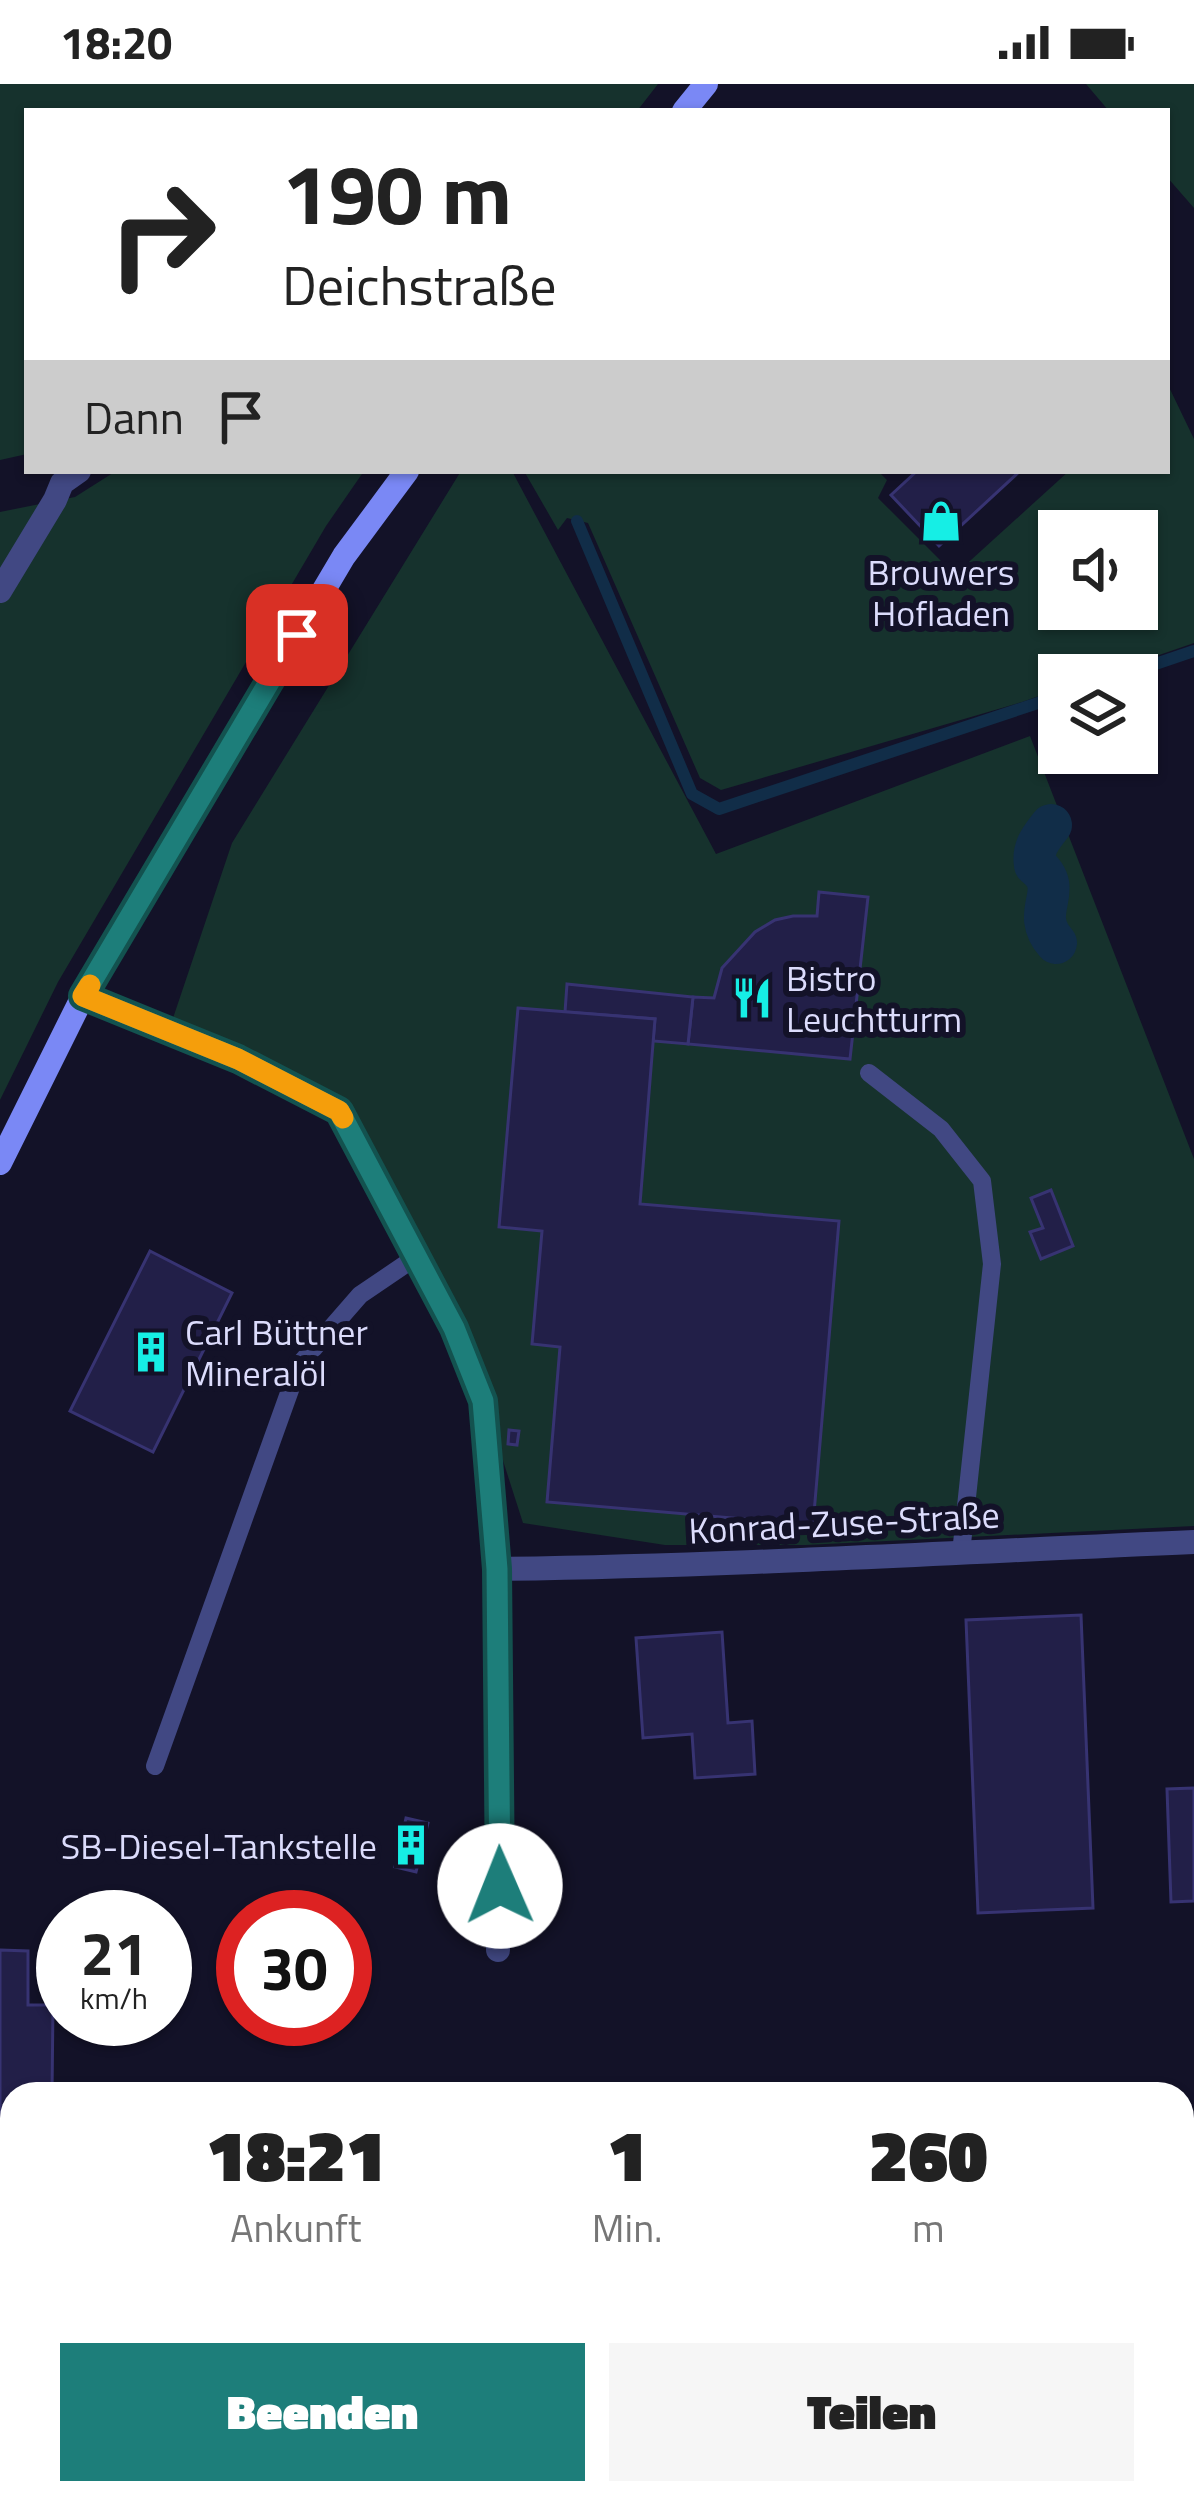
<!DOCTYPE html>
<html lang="de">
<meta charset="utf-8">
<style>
:root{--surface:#fff;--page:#f6f6f6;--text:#222;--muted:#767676;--accent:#1d7e7a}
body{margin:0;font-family:"Titillium Web",sans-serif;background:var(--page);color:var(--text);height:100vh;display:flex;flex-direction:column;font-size:45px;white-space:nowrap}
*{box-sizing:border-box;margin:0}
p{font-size:39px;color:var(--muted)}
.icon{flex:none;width:66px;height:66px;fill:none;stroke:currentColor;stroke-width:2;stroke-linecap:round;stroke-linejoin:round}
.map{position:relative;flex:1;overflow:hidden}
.panel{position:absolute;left:0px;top:1998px;width:1194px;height:423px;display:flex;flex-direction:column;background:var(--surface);border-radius:36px 36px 0 0;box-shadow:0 3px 9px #0004}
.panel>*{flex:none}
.guide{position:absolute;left:24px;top:24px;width:1146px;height:366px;border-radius:0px;box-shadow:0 3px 9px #0004;background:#fff;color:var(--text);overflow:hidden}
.buttons{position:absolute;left:1038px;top:426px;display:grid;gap:24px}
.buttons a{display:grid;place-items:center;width:120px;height:120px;border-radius:0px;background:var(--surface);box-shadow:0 3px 9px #0004;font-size:60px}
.speed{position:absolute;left:36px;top:1806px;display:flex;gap:24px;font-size:60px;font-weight:700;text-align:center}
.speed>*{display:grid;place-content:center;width:156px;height:156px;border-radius:50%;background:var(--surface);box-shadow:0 3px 9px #0004;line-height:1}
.speed small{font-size:30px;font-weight:400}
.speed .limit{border:18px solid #d22;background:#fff;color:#111}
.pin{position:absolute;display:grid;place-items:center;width:102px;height:102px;color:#fff;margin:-51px;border-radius:24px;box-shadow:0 6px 18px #0006}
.me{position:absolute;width:132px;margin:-66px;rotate:359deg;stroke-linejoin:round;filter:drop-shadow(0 0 9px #0008)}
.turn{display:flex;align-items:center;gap:42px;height:252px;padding:0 60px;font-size:54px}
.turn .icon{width:156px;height:156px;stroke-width:2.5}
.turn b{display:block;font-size:84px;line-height:102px}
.then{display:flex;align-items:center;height:114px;padding:0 60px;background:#0003;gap:24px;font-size:45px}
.eta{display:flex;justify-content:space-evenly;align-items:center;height:204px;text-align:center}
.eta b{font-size:72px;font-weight:800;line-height:84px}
.primary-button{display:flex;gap:24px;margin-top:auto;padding:24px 60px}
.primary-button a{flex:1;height:138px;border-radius:0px;background:var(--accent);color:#fff;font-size:48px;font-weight:800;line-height:138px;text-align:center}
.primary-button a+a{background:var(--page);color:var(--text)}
.status{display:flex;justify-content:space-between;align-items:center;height:84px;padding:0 60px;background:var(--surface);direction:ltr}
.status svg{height:33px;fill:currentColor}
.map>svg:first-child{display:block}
</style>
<div class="status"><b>18:20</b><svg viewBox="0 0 49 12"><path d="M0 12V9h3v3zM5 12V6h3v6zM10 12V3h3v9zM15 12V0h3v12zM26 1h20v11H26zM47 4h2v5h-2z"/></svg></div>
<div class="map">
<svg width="1194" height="2420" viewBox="0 0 1194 2420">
<rect width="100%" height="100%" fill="#131228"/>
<g fill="#16322d" fill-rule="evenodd">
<path d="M0,0H658L637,27H27V370L0,376Z"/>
<path d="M1086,0H1194V124L1167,93V27H1109Z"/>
<path d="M1167,299L1194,355V559L1101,591H1059V605L1022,618L721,706L700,694L588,439L567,434L558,446L524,387H878L887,396L878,414L952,488L960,486L1069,387H1167ZM1137,447V525H1059V447Z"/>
<path d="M116,387H364L326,442L58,898L0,1016V428L75,413Z"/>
<path d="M461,387H512L716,770L1030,652L1194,1075V1442L806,1461H665L523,1439L467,1264L348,1027L170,943L232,759Z"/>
</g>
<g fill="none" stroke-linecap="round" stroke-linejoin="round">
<g stroke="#112d48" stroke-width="12">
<path d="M577,437L692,710L719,725L1059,612"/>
<path d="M1123,591L1194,567"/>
</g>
<path stroke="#112d48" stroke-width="42" d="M1051,741C1041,754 1032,764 1035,781C1068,807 1027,826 1056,859"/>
</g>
<g fill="#221f48" stroke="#373372" stroke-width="3">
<path d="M917,387H1020L939,462L891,411Z"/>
<path d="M819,808L868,813L850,975L688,960L693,913L714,914L722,884L755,848L775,836L793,832H817Z"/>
<path d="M567,900L693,913L688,960L653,957L655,935L565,928Z"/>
<path d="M518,924L655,935L640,1120L839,1137L813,1441L547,1418L560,1263L532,1260L542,1147L499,1143Z"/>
<path d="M1051,1106L1073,1162L1041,1175L1030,1148L1043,1144L1031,1114Z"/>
<path d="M150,1167L232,1209L153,1368L70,1327Z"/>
<path d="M509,1346L519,1347L517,1361L508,1360Z"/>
<path d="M1081,1531L1093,1824L978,1829L966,1536Z"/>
<path d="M722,1548L728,1639L752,1637L755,1690L695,1694L692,1650L643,1654L636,1554Z"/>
<path d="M1194,1704V1817L1171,1818L1167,1705Z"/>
<path d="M406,1734L428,1739L416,1788L395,1783Z"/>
<path d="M0,1866L28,1867V1921H53L52,2010H12V2120H0Z"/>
<path d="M1182,2171L1194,2174V2420H1078L1027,2409H1182Z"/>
<path d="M0,2305L12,2307V2385L4,2420H0Z"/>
<path d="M246,2409H250L299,2420H243Z"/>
<path d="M369,2409H458L456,2420H366Z"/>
</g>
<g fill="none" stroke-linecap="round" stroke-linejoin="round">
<g stroke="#414883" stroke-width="18">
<path d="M869,989L941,1045L982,1097L992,1180L961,1469"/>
<path d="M155,1682L299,1281L360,1211L416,1173"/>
<path d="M15,2420L17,2409"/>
<path d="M566,2420L569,2409"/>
</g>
<g stroke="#414883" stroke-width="24">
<path d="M0,507L55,416L62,399L79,387"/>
<path d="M83,912L239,975L339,1027L454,1244L483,1317L497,1485L498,1866"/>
<path d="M497,1485C730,1482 962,1468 1194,1458"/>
<path d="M0,2230L12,2233"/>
<path d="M828,2409L878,2420"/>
</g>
<g stroke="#7a88f5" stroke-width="24">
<path d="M684,27L706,0"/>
<path d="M0,1079L83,912L344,472L407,387"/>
</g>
</g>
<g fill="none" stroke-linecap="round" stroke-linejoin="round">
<g stroke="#13524f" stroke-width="30">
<path id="route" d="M297,551L83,912L238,975L339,1027L454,1244L483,1317L497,1485L500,1802"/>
</g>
<use href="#route" stroke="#1d7e7a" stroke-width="21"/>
<path stroke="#f59e0b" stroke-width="21" d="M90,901L83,912L238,975L339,1027L343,1034"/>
</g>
<defs>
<g id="shop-bare" transform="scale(3.24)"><path d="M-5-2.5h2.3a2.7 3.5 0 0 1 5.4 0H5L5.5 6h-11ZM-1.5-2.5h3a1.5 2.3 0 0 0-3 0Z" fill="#16eee5" stroke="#131228" stroke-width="2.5" paint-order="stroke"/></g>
<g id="restaurant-bare" transform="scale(3.24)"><path d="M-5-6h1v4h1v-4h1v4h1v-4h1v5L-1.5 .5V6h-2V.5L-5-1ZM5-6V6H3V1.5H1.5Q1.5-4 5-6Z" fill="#16eee5" stroke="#131228" stroke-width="2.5" paint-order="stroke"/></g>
<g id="building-bare" transform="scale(3.24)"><path d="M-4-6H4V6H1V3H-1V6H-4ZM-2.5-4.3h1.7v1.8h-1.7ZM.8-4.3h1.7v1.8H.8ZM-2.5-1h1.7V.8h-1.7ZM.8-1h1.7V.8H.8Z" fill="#16eee5" stroke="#131228" stroke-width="2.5" paint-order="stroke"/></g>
</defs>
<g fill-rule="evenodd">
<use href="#shop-bare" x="941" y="437"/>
<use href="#restaurant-bare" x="752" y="914"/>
<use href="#building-bare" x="151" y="1268"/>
<use href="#building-bare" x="411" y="1761"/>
</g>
<g text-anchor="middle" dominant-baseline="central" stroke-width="12" stroke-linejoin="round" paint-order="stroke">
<g font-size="36" fill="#dcdcfc" stroke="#131228" text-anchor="start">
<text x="941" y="487" text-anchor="middle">Brouwers<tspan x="941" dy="41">Hofladen</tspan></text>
<text x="786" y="893">Bistro<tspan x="786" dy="41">Leuchtturm</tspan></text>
<text x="185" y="1247">Carl Büttner<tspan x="185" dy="41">Mineralöl</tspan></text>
<text x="377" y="1761" text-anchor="end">SB-Diesel-Tankstelle</text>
</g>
<g font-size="36" fill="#dcdcfc" stroke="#131228">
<text transform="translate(844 1438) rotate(-3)">Konrad-Zuse-Straße</text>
</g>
</g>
</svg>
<div class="buttons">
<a><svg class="icon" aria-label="sound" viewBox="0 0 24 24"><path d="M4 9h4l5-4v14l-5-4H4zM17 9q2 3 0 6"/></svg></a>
<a><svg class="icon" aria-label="layers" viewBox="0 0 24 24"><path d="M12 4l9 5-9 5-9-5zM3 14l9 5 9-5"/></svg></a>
</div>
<div class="speed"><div>21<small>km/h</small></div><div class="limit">30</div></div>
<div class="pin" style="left:297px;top:551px;background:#d93025"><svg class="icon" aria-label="arrive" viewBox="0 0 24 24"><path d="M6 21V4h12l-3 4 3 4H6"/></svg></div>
<svg class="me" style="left:500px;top:1802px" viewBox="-20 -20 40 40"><circle r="19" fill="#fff"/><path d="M0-13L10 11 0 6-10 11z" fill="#1d7e7a"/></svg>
<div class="guide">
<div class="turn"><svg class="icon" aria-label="right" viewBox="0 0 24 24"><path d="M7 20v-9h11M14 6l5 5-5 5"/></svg><div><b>190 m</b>Deichstraße</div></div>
<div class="then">Dann<svg class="icon" aria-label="arrive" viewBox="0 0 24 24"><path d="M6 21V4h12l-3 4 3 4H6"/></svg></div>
</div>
<section class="panel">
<div class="eta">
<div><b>18:21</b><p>Ankunft</p></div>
<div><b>1</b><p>Min.</p></div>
<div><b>260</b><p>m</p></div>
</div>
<div class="primary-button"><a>Beenden</a><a>Teilen</a></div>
</section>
</div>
